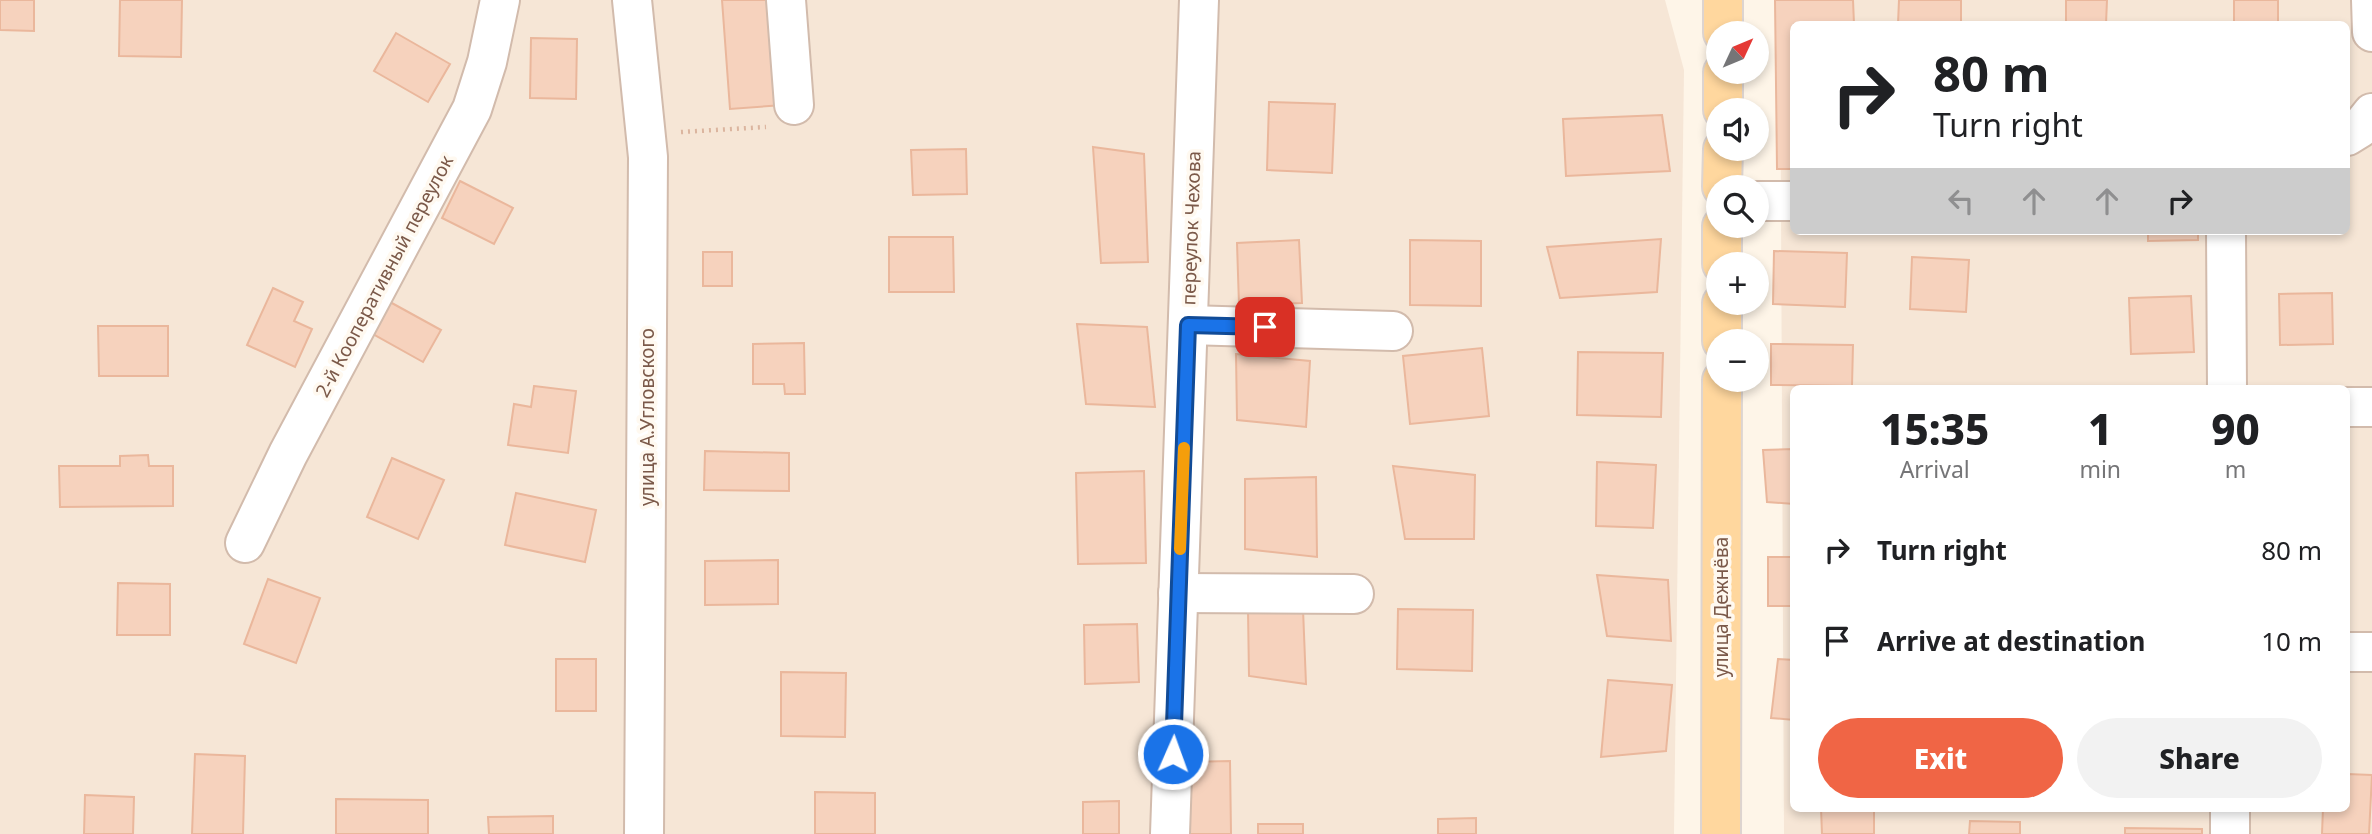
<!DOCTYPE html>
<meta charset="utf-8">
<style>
:root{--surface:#fff;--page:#f2f2f2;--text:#202124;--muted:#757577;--accent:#f06545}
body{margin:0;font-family:"Noto Sans",sans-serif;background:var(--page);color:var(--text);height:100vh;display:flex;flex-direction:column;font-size:26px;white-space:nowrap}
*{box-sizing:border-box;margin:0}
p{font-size:23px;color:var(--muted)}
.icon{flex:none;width:38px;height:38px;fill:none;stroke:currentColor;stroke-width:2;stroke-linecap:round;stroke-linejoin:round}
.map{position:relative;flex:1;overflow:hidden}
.details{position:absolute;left:1790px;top:385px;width:560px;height:427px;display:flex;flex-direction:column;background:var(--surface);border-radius:10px;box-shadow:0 4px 10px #0003}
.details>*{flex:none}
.guide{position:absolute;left:1790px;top:21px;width:560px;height:214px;border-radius:10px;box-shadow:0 4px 10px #0003;background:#fff;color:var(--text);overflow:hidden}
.needle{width:46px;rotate:46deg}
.controls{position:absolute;left:1706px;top:21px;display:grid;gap:14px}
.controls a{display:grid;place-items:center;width:63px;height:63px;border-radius:50%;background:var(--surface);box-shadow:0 4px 10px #0003;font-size:35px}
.pin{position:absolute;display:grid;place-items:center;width:60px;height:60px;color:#fff;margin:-30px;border-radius:14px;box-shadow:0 4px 10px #0006}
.me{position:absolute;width:77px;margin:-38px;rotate:2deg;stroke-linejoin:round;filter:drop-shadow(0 0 5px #0008)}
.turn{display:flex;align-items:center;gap:24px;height:147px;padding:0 28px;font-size:32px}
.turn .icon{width:91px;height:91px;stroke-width:2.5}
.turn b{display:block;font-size:49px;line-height:60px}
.lanes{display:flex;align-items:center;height:66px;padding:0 28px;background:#0003;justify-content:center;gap:35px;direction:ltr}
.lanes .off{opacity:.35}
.eta{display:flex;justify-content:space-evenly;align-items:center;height:119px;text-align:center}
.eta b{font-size:42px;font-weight:800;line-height:49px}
.cta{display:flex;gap:14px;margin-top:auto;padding:14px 28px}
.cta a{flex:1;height:80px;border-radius:42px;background:var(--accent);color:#fff;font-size:28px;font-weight:800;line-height:80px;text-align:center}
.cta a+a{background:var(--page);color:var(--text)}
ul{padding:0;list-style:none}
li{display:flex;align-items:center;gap:21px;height:91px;padding:0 28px}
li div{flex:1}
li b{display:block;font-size:26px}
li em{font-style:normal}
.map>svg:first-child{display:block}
</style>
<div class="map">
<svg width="2372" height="834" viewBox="0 0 2372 834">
<rect width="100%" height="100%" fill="#fef5e8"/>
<g fill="#f6e6d6" fill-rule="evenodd">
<path d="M0,0H1665L1684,70L1674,834H0Z"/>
<path d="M1780,0H2372V834H1784ZM1794,24H2347V231H1794ZM1794,388H2347V808H1794Z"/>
</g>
<g fill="#f6d2bd" stroke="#eab79c" stroke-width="2">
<path d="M0,0H34V31L0,30Z"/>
<path d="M120,0H182L181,57L119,56Z"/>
<path d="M722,0H776L783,105L730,109Z"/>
<path d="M1775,0H1853L1854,24H1794V169H1777Z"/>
<path d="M1899,0H1961V24H1898Z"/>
<path d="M2066,0H2107L2106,24H2066Z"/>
<rect x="2234" y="0" width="44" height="24"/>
<path d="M396,33L450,64L428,102L374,71Z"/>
<path d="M531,38L577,39L576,99L530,98Z"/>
<path d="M1269,102L1335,104L1332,173L1267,170Z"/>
<path d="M1662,115L1670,171L1566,176L1563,119Z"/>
<path d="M1093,147L1144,154L1148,262L1101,263Z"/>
<path d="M966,149L967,194L913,195L911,150Z"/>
<path d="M460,181L513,208L494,244L442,218Z"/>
<path d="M2148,231H2198V240L2148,241Z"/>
<path d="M889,237H953L954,292H889Z"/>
<path d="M1661,239L1657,292L1560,298L1547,247Z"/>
<path d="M1299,240L1302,303L1239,305L1237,243Z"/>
<path d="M1410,240L1481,241V306L1410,305Z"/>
<path d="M1774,251L1847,253L1845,307L1773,304Z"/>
<rect x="703" y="252" width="29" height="34"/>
<path d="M1912,257L1969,260L1966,312L1910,309Z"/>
<path d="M273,288L303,302L294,321L312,329L295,367L247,345Z"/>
<path d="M2332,293L2333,344L2280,345L2279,294Z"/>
<path d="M2191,296L2194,352L2131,354L2129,298Z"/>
<path d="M390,302L441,330L423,362L373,334Z"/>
<path d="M1077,324L1147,327L1155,407L1086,404Z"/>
<path d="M98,326H168V376H99Z"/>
<path d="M804,343L805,394H785L784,384H753V344Z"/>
<path d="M1771,344L1853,345L1852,386L1771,385Z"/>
<path d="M1482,348L1489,416L1410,424L1403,356Z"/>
<path d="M1578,352L1663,353L1661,417L1577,415Z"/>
<path d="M1236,354L1310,361L1306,427L1237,420Z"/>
<path d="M534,386L576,391L568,453L508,445L514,404L531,407Z"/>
<path d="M1794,449V504L1767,502L1763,450Z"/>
<path d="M705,451L789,453V491L704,490Z"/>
<path d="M148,455L149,466H173V506L60,507L59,466H120V456Z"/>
<path d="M392,458L444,480L418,539L367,517Z"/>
<path d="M1597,462L1656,465L1653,528L1596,526Z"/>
<path d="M1393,466L1475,475L1474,539H1405Z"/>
<path d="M1144,471L1146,563L1078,564L1076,473Z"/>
<path d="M1316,477L1317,557L1245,549V479Z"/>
<path d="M516,493L596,510L585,562L505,545Z"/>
<rect x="1768" y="557" width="26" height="49"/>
<path d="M778,560V604L705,605V561Z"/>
<path d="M1597,575L1668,580L1671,641L1607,636Z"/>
<path d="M268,579L320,598L296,663L244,644Z"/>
<path d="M118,583L170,584V635H117Z"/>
<path d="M1303,609L1306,684L1249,676L1248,610Z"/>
<path d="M1398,609L1473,610L1472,671L1397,669Z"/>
<path d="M1137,624L1139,682L1085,684L1084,625Z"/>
<rect x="556" y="659" width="40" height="52"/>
<path d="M1778,659L1794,660V720L1771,718Z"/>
<path d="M781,672L846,673L845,737L781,736Z"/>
<path d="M1608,680L1672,685L1666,751L1601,757Z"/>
<path d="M195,754L245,756L243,834H192Z"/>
<path d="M1230,761L1231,834H1189L1187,762Z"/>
<path d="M2347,774L2372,775L2369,834H2322L2323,808H2347Z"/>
<path d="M815,792L875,793V834H815Z"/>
<path d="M85,795L134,797L133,834H84Z"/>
<path d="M336,799L428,800V834H336Z"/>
<path d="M1119,801V834H1083V802Z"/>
<path d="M1821,808H1874V834H1822Z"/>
<path d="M553,816V834H489L488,817Z"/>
<path d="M1476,818V834H1438V819Z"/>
<path d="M1970,821L2020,822V834H1969Z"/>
<rect x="1258" y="824" width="45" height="10"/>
<path d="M2125,828L2202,829V834H2125Z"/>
</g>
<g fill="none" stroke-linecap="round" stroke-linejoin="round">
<g stroke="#d2bbac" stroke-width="42">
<g id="minor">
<path d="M632,0L648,157L644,834"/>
<path d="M786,0L794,105"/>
<path d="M2371,0L2372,32"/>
<path d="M2347,136L2360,128L2372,113"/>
<path d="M1757,201H1794"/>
<path d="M2226,231L2227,388"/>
<path d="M1188,325L1393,331"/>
<path d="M2347,407H2372"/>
<path d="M245,543L288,454L472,109L487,62L500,0"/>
<path d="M1178,593L1354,594"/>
<path d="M2347,652H2372"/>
<path d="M2230,808V834"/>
<path d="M1170,834L1199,0"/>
</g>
</g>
<g stroke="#ddd4d0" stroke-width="42">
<g id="major">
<path d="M1723,33V0"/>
<path d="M1723,110V72"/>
<path d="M1722,187L1723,149"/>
<path d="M1722,264V226"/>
<path d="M1722,341V303"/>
<path d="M1721,834L1722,380"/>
</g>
</g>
<path stroke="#dbb59f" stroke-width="4.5" stroke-dasharray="2 5" stroke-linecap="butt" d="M681,132L766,127"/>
<use href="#minor" stroke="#fff" stroke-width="38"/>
<use href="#major" stroke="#ffd79e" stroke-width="38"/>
</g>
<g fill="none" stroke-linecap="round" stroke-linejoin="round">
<g stroke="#114b97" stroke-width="18">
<path id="route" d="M1173,754L1188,325L1265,327"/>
</g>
<use href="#route" stroke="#1a73e8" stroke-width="12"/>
<path stroke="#f59e0b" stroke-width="12" d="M1180,549L1184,448"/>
</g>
<g text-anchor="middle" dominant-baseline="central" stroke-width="7" stroke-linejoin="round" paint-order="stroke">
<g font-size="19" fill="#7b5949" stroke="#fff9f0">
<text transform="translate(1191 228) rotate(-88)">переулок Чехова</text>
<text transform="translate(384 276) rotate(-62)">2-й Кооперативный переулок</text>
<text transform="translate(647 417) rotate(-90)">улица А.Угловского</text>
<text transform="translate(1721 607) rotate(-90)">улица Дежнёва</text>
</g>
</g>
</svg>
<div class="controls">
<a><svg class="needle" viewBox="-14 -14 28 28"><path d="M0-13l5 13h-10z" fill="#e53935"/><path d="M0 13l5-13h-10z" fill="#757577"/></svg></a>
<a><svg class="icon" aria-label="sound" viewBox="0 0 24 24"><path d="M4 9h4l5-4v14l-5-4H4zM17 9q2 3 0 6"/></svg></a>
<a><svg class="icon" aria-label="search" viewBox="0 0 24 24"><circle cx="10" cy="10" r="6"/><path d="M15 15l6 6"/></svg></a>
<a>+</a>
<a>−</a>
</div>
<div class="pin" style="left:1265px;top:327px;background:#d93025"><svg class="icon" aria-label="arrive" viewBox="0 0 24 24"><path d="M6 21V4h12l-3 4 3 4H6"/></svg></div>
<svg class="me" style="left:1173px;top:754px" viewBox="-20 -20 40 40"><circle r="17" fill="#1a73e8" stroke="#fff" stroke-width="3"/><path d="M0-11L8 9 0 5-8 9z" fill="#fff"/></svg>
<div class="guide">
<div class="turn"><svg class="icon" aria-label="right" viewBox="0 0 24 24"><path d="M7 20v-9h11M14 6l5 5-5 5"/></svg><div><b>80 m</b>Turn right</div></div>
<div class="lanes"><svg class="icon off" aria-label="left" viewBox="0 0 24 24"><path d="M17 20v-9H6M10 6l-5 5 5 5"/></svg><svg class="icon off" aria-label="ahead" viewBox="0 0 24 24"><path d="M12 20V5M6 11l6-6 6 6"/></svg><svg class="icon off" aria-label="ahead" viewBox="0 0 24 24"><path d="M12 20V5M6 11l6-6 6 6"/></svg><svg class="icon" aria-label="right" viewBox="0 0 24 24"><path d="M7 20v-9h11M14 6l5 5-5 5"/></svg></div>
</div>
<section class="details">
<div class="eta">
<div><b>15:35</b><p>Arrival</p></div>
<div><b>1</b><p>min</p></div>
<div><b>90</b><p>m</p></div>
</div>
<ul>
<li><svg class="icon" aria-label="right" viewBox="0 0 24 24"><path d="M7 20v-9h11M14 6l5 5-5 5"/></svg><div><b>Turn right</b></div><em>80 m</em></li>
<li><svg class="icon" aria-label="arrive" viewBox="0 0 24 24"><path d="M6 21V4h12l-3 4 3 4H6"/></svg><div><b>Arrive at destination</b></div><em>10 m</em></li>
</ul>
<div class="cta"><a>Exit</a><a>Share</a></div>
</section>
</div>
